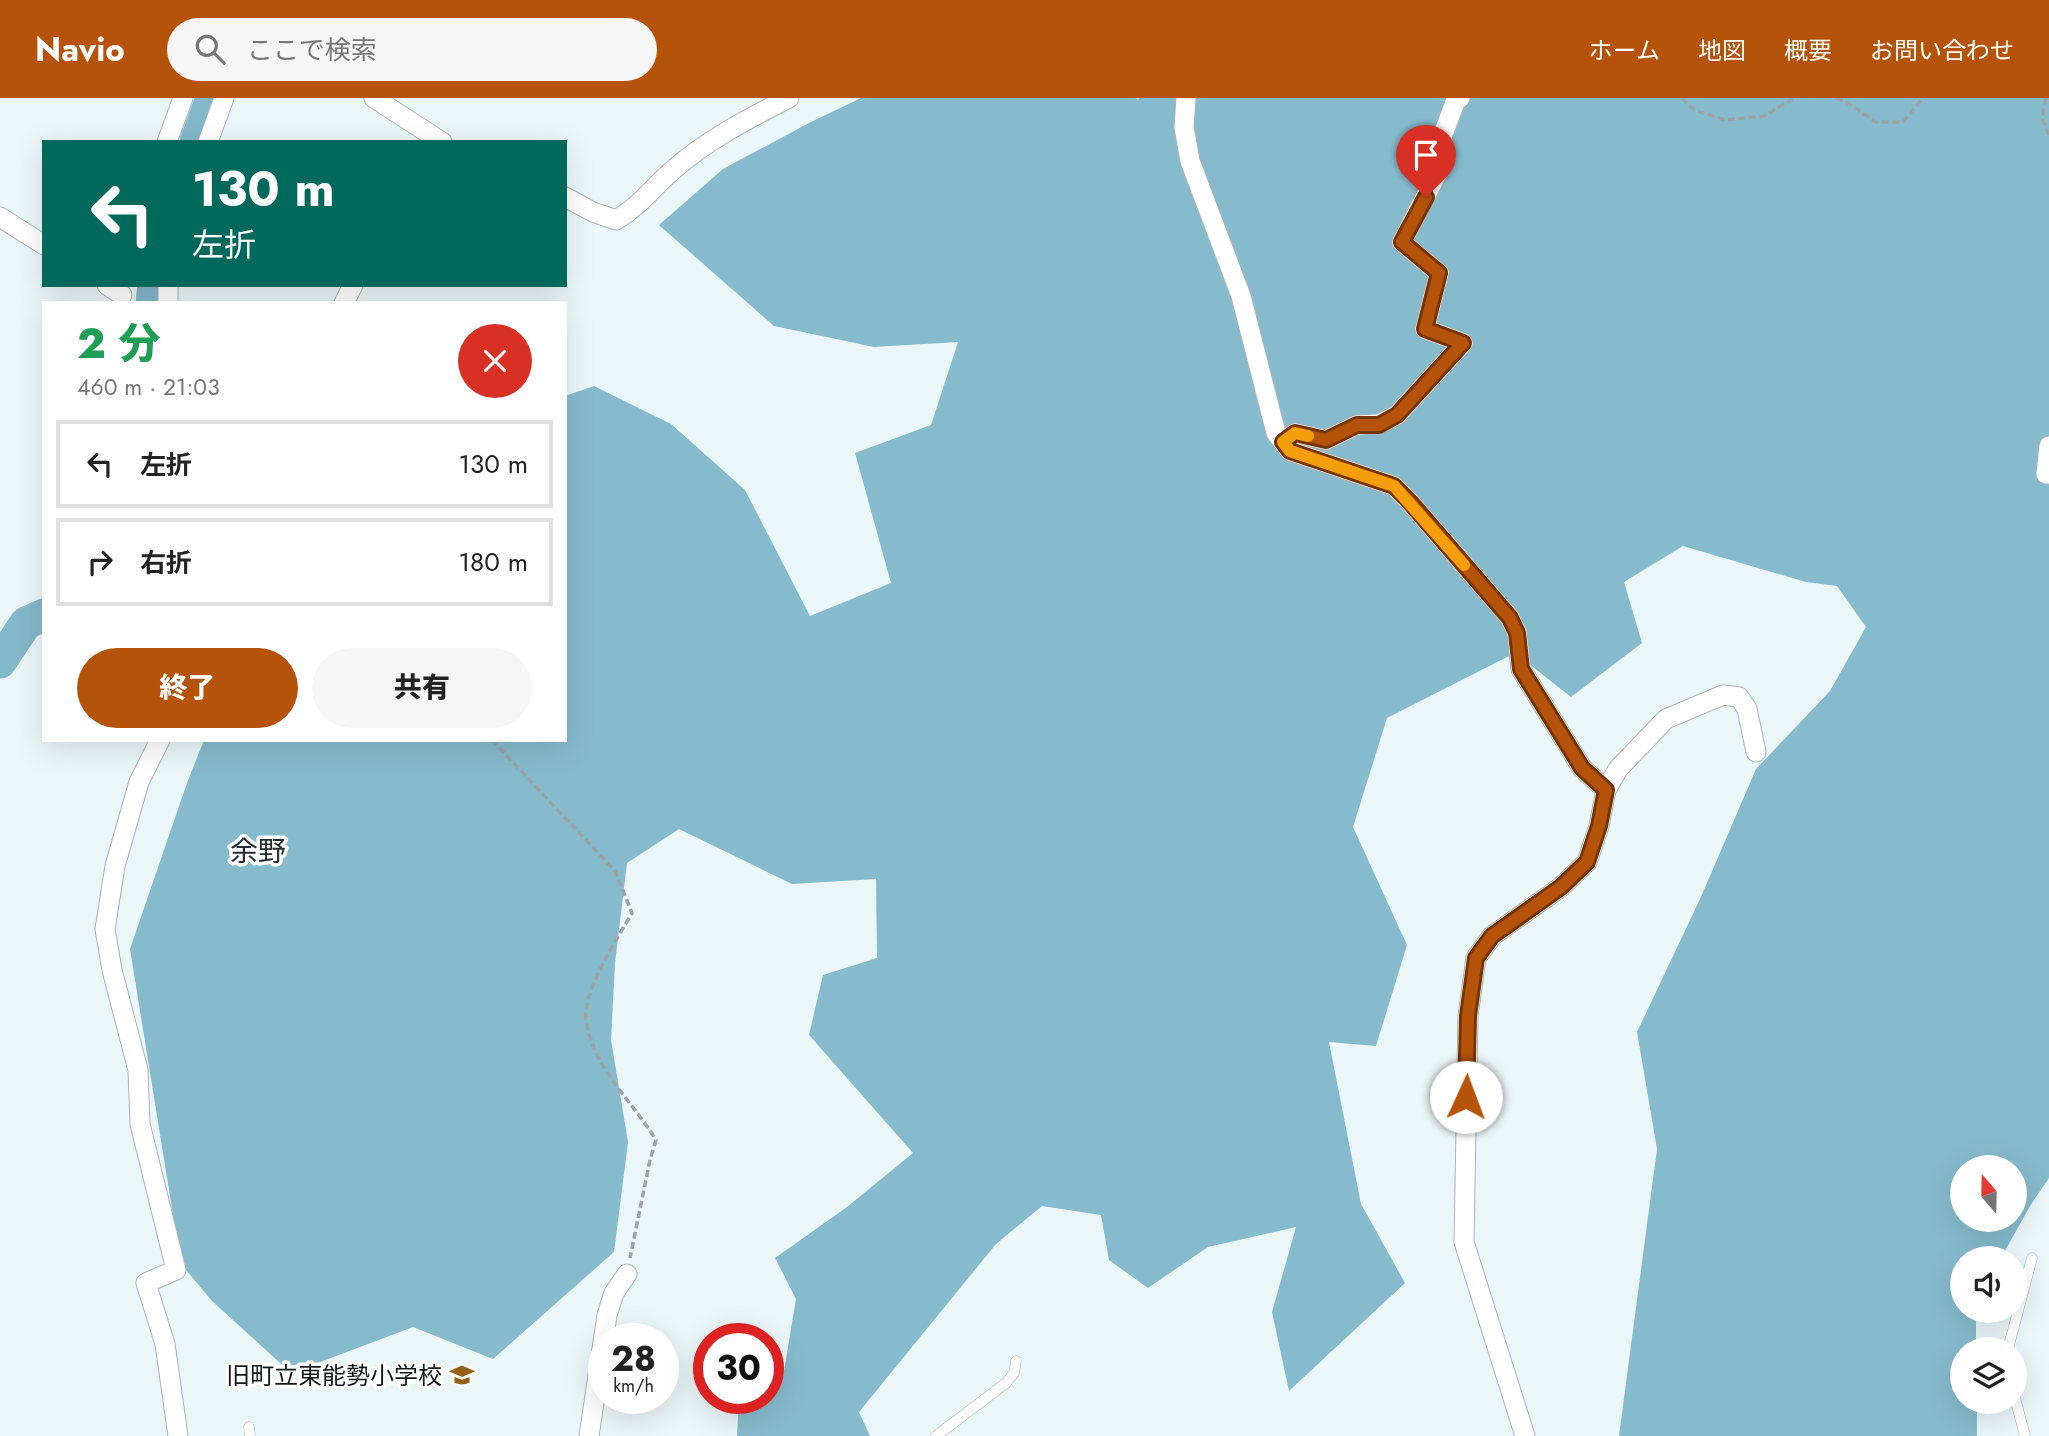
<!DOCTYPE html>
<html lang="ja">
<meta charset="utf-8">
<style>
:root{--surface:#fff;--page:#f6f6f6;--text:#222;--muted:#767676;--line:#e0e0e0;--accent:#b45309}
body{margin:0;font-family:Jost,"Noto Sans JP",sans-serif;background:var(--page);color:var(--text);height:100vh;display:flex;flex-direction:column;font-size:26px;white-space:nowrap}
*{box-sizing:border-box;margin:0}
p{font-size:23px;color:var(--muted)}
.icon{flex:none;width:38px;height:38px;fill:none;stroke:currentColor;stroke-width:2;stroke-linecap:round;stroke-linejoin:round}
.map{position:relative;flex:1;overflow:hidden}
.drawer{position:absolute;left:42px;top:203px;width:525px;height:441px;display:flex;flex-direction:column;background:var(--surface);border-radius:0px;box-shadow:0 7px 28px #0002}
.drawer>*{flex:none}
.top-card{position:absolute;left:42px;top:42px;width:525px;height:147px;border-radius:0px;box-shadow:0 7px 28px #0002;background:#00695c;color:#fff;overflow:hidden}
.needle{width:46px;rotate:340deg}
.buttons{position:absolute;left:1950px;top:1057px;display:grid;gap:14px}
.buttons a{display:grid;place-items:center;width:77px;height:77px;border-radius:50%;background:var(--surface);box-shadow:0 7px 28px #0002;font-size:35px}
.speed{position:absolute;left:588px;top:1225px;display:flex;gap:14px;font-size:35px;font-weight:700;text-align:center}
.speed>*{display:grid;place-content:center;width:91px;height:91px;border-radius:50%;background:var(--surface);box-shadow:0 7px 28px #0002;line-height:1}
.speed small{font-size:18px;font-weight:400}
.speed .limit{border:10px solid #d22;background:#fff;color:#111}
.pin{position:absolute;display:grid;place-items:center;width:60px;height:60px;color:#fff;margin:-72px -30px;border-radius:50% 50% 50% 0;rotate:-45deg;box-shadow:0 0 7px #0007}
.pin .icon{rotate:45deg}
.me{position:absolute;width:77px;margin:-38px;rotate:2deg;stroke-linejoin:round;filter:drop-shadow(0 0 5px #0008)}
.turn{display:flex;align-items:center;gap:24px;height:147px;padding:0 35px;font-size:32px}
.turn .icon{width:91px;height:91px;stroke-width:2.5}
.turn b{display:block;font-size:49px;line-height:60px}
.round{display:grid;place-items:center;flex:none;width:74px;height:74px;border-radius:37px;background:var(--page)}
.overview{display:flex;align-items:center;justify-content:space-between;height:119px;padding:0 35px}
h1{font-size:42px;font-weight:800;line-height:52px;color:#1e9e55}
.cta{display:flex;gap:14px;margin-top:auto;padding:14px 35px}
.cta a{flex:1;height:80px;border-radius:42px;background:var(--accent);color:#fff;font-size:28px;font-weight:800;line-height:80px;text-align:center}
.cta a+a{background:var(--page);color:var(--text)}
ul{padding:0;list-style:none}
li{display:flex;align-items:center;gap:21px;height:88px;margin:0 14px 10px;padding:0 21px;border:4px solid var(--line);border-radius:0px}
li div{flex:1}
li b{display:block;font-size:26px}
li em{font-style:normal}
header{display:flex;align-items:center;gap:42px;box-sizing:border-box;height:98px;padding:0 35px;background:var(--accent);color:#fff}
header strong{font-size:33px}
nav{display:flex;gap:38px;margin-inline-start:auto;font-size:24px}
.search{width:490px;height:63px;background:var(--page);display:flex;align-items:center;gap:18px;box-sizing:border-box;padding:0 24px;border-radius:38px;color:var(--muted);font-size:26px}
.map>svg:first-child{display:block}
</style>
<header>
<strong>Navio</strong>
<div class="search"><svg class="icon" aria-label="search" viewBox="0 0 24 24"><circle cx="10" cy="10" r="6"/><path d="M15 15l6 6"/></svg>ここで検索</div>
<nav><a>ホーム</a><a>地図</a><a>概要</a><a>お問い合わせ</a></nav>
</header>
<div class="map">
<svg width="2049" height="1338" viewBox="0 0 2049 1338">
<rect width="100%" height="100%" fill="#ebf6f9"/>
<path fill="#86bbcd" fill-rule="evenodd" d="M861,0H1136L1137,2L1140,0H2049V1080L2030,1108L2001,1160H1962V1213H1979L1976,1223V1251H1962V1304H1977V1338H1619L1657,1051L1637,934L1700,801L1756,671L1830,593L1866,529L1837,488L1806,484L1683,448L1624,484L1642,545L1571,599L1515,555L1387,620L1353,729L1407,847L1376,948L1329,944L1361,1106L1405,1185L1289,1293L1272,1214L1296,1129L1208,1149L1148,1190L1109,1162L1101,1117L1042,1108L996,1146L859,1314L870,1338H737L739,1300H768V1289L782,1285L796,1201L775,1160L847,1109L913,1055L809,937L823,877L877,860L876,781L792,786L679,731L627,765L615,865L611,942L628,1044L614,1154L493,1261L413,1229L291,1275L212,1203L181,1166L130,851L187,685L204,642H565V298L594,288L671,326L745,392L810,518L891,485L855,355L931,327L958,244L874,249L774,228L659,127L723,71L809,25ZM1962,1069H2014V1122H1962Z"/>
<g fill="none" stroke-linecap="round" stroke-linejoin="round">
<g stroke="#83b8ca" stroke-width="33">
<path d="M196,44L212,0"/>
<path d="M152,205L154,187"/>
<path d="M0,564L26,525L44,517"/>
</g>
<g stroke="#aab4b8" stroke-width="11">
<g id="lane">
<path d="M2008,1251L2032,1160"/>
<path d="M2014,1296L2025,1338"/>
<path d="M249,1329L250,1338"/>
<path d="M936,1338L1006,1285L1014,1275L1016,1263"/>
</g>
</g>
<g stroke="#aab4b8" stroke-width="21">
<g id="street">
<path d="M374,0L442,44"/>
<path d="M1186,0L1184,29L1190,63L1241,198L1276,335L1290,353L1394,388L1410,404L1510,520L1517,535L1521,571L1582,670L1606,692"/>
<path d="M167,44L183,0"/>
<path d="M208,44L224,0"/>
<path d="M565,99L593,114L616,122C639,109 653,89 673,72C707,42 749,20 789,0"/>
<path d="M0,119L44,147"/>
<path d="M107,187L122,197"/>
<path d="M168,205V187"/>
<path d="M344,205L353,187"/>
<path d="M1283,344L1295,335L1326,342L1357,327L1379,326L1397,317L1463,245L1425,231L1439,175L1402,144L1437,76L1442,39L1456,2L1460,0"/>
<path d="M2049,348L2046,376H2049"/>
<path d="M160,642L139,684L115,768L105,831L112,872L138,972L140,1026L176,1172L146,1185L165,1246L178,1338"/>
<path d="M589,1338L607,1217L614,1195L627,1176"/>
<path d="M1525,1338L1464,1144L1468,918L1476,860L1492,838L1561,789L1587,764L1599,728L1606,692L1618,671L1666,621L1723,597L1739,599L1747,611L1756,654"/>
</g>
</g>
<g stroke="#9ca4a6" stroke-width="3.5" stroke-dasharray="7 3.5" stroke-linecap="butt">
<path d="M1682,0L1694,12L1725,22L1764,18L1794,0"/>
<path d="M1836,0L1848,5L1876,24H1903L1923,0"/>
<path d="M2046,0L2042,19L2049,38"/>
<path d="M492,642L615,773L632,815C618,839 581,896 586,923C588,936 596,957 603,968C619,994 640,1016 656,1042L650,1062L630,1160"/>
</g>
<use href="#lane" stroke="#fff" stroke-width="10"/>
<use href="#street" stroke="#fff" stroke-width="19"/>
</g>
<g fill="none" stroke-linecap="round" stroke-linejoin="round">
<g stroke="#753606" stroke-width="18">
<path id="route" d="M1426,99L1402,144L1439,175L1425,231L1463,245L1397,317L1379,327H1357L1326,342L1295,335L1283,344L1290,353L1394,388L1410,404L1510,520L1517,535L1521,571L1582,670L1606,692L1599,728L1587,764L1561,789L1492,838L1476,860L1468,918L1466,999"/>
</g>
<use href="#route" stroke="#b45309" stroke-width="12"/>
<path stroke="#f59e0b" stroke-width="12" d="M1308,338L1295,335L1283,344L1290,353L1394,388L1464,467"/>
</g>
<defs>
<g id="school-bare" transform="scale(1.89)"><path d="M0-5L7-2L0 1L-7-2ZM-4 1L0 2.5L4 1V4Q0 6-4 4Z" fill="#956215" stroke="#fff" stroke-width="2.5" paint-order="stroke"/></g>
</defs>
<g fill-rule="evenodd">
<use href="#school-bare" x="462" y="1277"/>
</g>
<g text-anchor="middle" dominant-baseline="central" stroke-width="7" stroke-linejoin="round" paint-order="stroke">
<g font-size="24" fill="#141719" stroke="#fff" text-anchor="end">
<text x="442" y="1277">旧町立東能勢小学校</text>
</g>
<g font-size="28" fill="#242c2f" stroke="#fff">
<text x="258" y="753">余野</text>
</g>
</g>
</svg>
<div class="buttons">
<a><svg class="needle" viewBox="-14 -14 28 28"><path d="M0-13l5 13h-10z" fill="#e53935"/><path d="M0 13l5-13h-10z" fill="#767676"/></svg></a>
<a><svg class="icon" aria-label="sound" viewBox="0 0 24 24"><path d="M4 9h4l5-4v14l-5-4H4zM17 9q2 3 0 6"/></svg></a>
<a><svg class="icon" aria-label="layers" viewBox="0 0 24 24"><path d="M12 4l9 5-9 5-9-5zM3 14l9 5 9-5"/></svg></a>
</div>
<div class="speed"><div>28<small>km/h</small></div><div class="limit">30</div></div>
<div class="pin" style="left:1426px;top:99px;background:#d93025"><svg class="icon" aria-label="arrive" viewBox="0 0 24 24"><path d="M6 21V4h12l-3 4 3 4H6"/></svg></div>
<svg class="me" style="left:1466px;top:999px" viewBox="-20 -20 40 40"><circle r="19" fill="#fff"/><path d="M0-13L10 11 0 6-10 11z" fill="#b45309"/></svg>
<div class="top-card">
<div class="turn"><svg class="icon" aria-label="left" viewBox="0 0 24 24"><path d="M17 20v-9H6M10 6l-5 5 5 5"/></svg><div><b>130 m</b>左折</div></div>
</div>
<section class="drawer">
<div class="overview"><div><h1>2 分</h1><p>460 m · 21:03</p></div><a class="round" style="background:#d93025;color:#fff"><svg class="icon" aria-label="close" viewBox="0 0 24 24"><path d="M6 6l12 12M18 6L6 18"/></svg></a></div>
<ul>
<li><svg class="icon" aria-label="left" viewBox="0 0 24 24"><path d="M17 20v-9H6M10 6l-5 5 5 5"/></svg><div><b>左折</b></div><em>130 m</em></li>
<li><svg class="icon" aria-label="right" viewBox="0 0 24 24"><path d="M7 20v-9h11M14 6l5 5-5 5"/></svg><div><b>右折</b></div><em>180 m</em></li>
</ul>
<div class="cta"><a>終了</a><a>共有</a></div>
</section>
</div>
